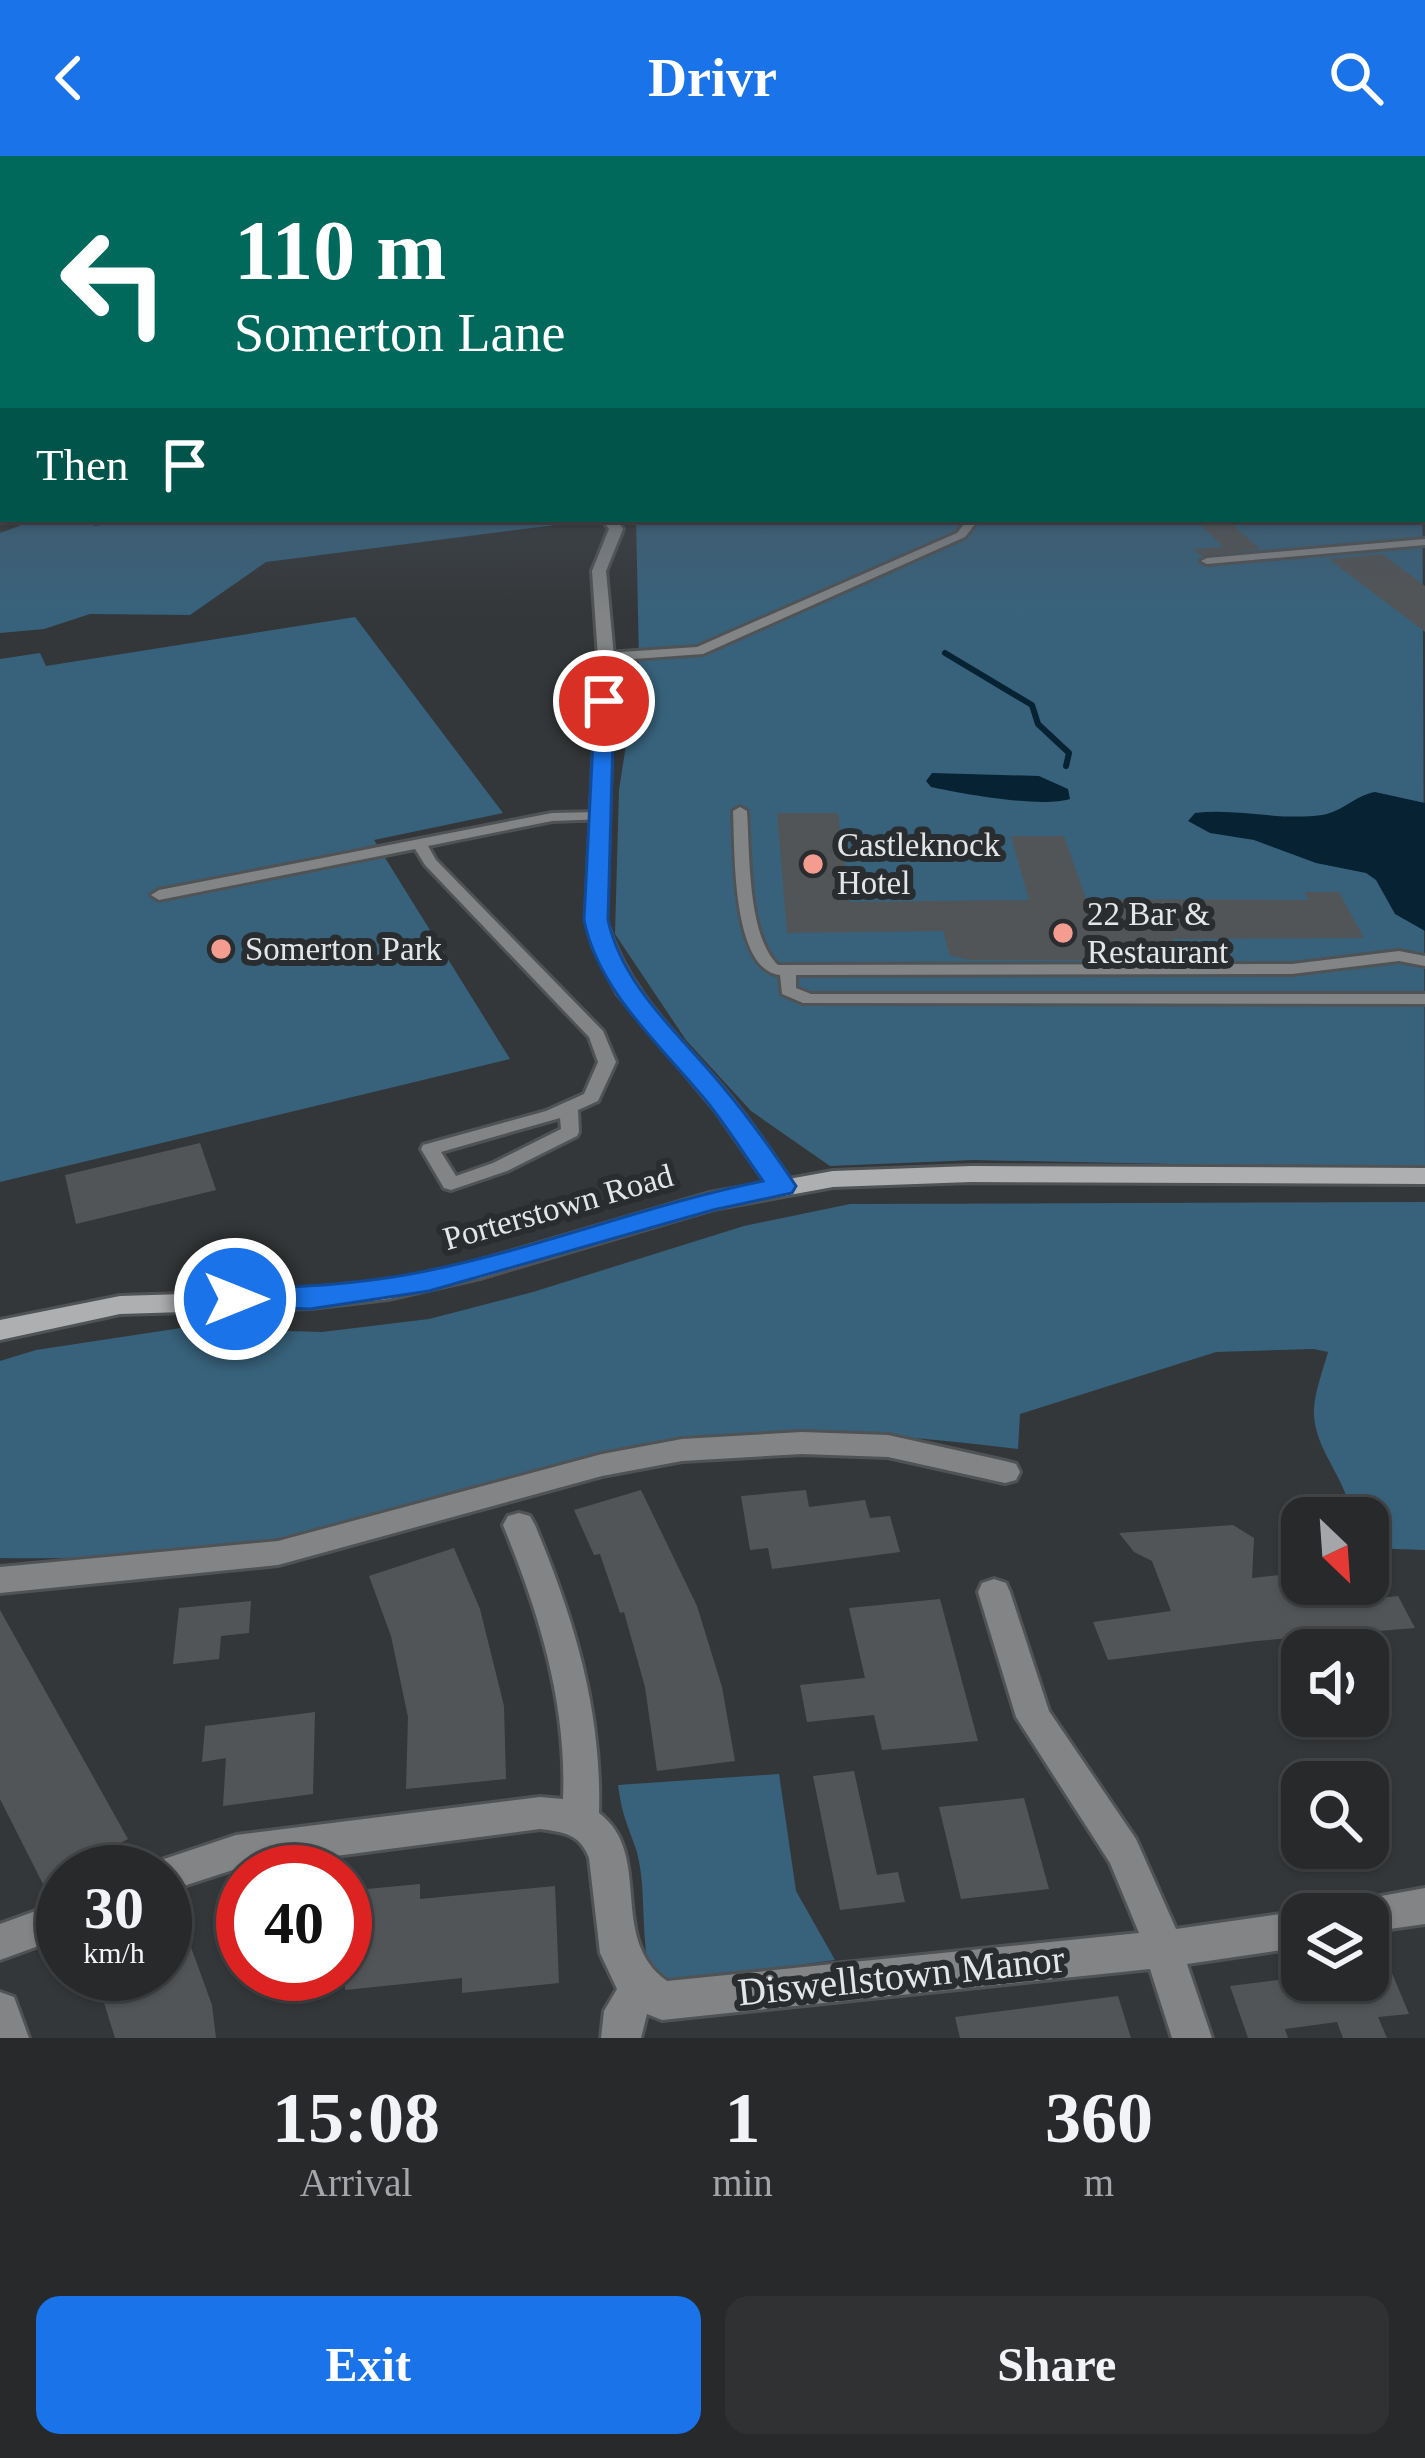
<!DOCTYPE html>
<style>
:root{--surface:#27292b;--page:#2f3133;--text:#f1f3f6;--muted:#a4a6a9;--line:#434547;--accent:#1a73e8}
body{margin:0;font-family:"Times New Roman",serif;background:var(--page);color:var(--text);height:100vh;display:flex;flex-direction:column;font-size:45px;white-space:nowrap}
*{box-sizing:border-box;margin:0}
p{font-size:39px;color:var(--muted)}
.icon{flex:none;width:66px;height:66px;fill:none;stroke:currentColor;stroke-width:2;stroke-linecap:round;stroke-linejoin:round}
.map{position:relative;height:1882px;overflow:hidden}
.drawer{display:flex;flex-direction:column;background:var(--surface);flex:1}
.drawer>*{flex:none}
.banner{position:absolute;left:0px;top:0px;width:1425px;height:366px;box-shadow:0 3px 9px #0004,0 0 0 3px var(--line);background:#00695c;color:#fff;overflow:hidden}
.needle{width:78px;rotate:155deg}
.fabs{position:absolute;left:1281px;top:1341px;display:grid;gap:24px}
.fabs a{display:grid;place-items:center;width:108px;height:108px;border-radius:24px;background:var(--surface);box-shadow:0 3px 9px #0004,0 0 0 3px var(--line);font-size:60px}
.speed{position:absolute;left:36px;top:1689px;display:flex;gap:24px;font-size:60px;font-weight:700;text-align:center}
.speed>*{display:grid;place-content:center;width:156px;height:156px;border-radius:50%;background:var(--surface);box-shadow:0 3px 9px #0004,0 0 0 3px var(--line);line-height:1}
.speed small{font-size:30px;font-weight:400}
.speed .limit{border:18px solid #d22;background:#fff;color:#111}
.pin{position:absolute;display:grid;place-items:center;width:102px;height:102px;color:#fff;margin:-51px;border:6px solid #fff;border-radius:50%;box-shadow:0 3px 12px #0007}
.me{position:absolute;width:132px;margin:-66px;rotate:90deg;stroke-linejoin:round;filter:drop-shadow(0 0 9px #0008)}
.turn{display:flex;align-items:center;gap:42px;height:252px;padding:0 36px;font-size:54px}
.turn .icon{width:156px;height:156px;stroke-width:2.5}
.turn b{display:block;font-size:84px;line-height:102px}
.then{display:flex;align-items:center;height:114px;padding:0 36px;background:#0003;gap:24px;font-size:45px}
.eta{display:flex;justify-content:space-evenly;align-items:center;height:204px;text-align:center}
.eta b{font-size:72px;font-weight:600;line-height:84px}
.primary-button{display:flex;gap:24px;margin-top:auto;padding:24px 36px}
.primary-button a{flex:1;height:138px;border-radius:24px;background:var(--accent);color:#fff;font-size:48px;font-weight:600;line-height:138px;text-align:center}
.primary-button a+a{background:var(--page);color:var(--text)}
header{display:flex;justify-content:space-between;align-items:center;height:156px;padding:0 36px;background:var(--accent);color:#fff;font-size:54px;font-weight:600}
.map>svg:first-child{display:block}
</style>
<header><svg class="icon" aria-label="back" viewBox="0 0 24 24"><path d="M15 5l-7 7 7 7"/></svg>Drivr<svg class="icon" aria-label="search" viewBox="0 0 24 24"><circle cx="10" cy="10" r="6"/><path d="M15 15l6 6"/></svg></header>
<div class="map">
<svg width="1425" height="1882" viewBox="0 0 1425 1882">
<rect width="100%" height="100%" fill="#343739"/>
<g fill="#38627c">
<path d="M1422,229L1425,1013L974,1004L830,1010L751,955L686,884L615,778L619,634L639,505L636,363H1422Z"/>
<path d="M38,363H90L94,370L156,363H603L266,406L190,459L90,458L44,473L0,477V377Z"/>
<path d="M355,461L503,657L374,684L510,903L0,1026V503L40,497L46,510Z"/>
<path d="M1425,1046V1394L1368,1392V1362H1351C1349,1323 1312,1293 1314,1253C1315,1235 1323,1214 1328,1196L1314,1193L1216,1196L1020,1258L1018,1293C904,1279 787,1269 672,1285C535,1303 409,1365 274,1387C183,1401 91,1403 0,1402V1205L36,1194L181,1172L322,1176L429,1163L533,1136L744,1070L850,1048Z"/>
<path d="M779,1618L796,1735L835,1804L674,1826L650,1816C640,1777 647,1729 636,1693C627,1667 622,1659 618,1629Z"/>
</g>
<g fill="#072333">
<path d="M932,617L1039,620L1068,633L1070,643C1041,652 963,638 931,631L926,625Z"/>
<path d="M1375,636L1425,647V775L1395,758L1376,724L1366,717L1316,707L1254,684L1210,677L1188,665L1195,657C1237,652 1279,665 1322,659C1344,655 1354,640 1375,636Z"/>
</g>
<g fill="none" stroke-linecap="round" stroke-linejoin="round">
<path stroke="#072333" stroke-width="6" d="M945,497L1032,549L1038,568L1069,597L1066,610"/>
</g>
<g fill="#525557">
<path d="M1205,363H1226L1260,393L1201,400L1193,393L1224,391L1200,369Z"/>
<path d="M1382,398L1425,430V476L1329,403Z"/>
<path d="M777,657H838L850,746L1029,744L1011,680H1064L1086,743L1309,744L1304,736H1339L1364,782L1172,783L1176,795H1156L1159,804H971L950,800L943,775L787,777Z"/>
<path d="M200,987L216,1034L76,1068L65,1019Z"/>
<path d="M641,1334L697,1450L722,1531L735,1605L657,1615L645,1531L624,1456L620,1457L600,1398L594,1399L574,1354Z"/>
<path d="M806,1334L809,1351L865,1344L870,1362L890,1360L900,1396L772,1413L768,1392L750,1394L741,1340Z"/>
<path d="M1233,1369L1254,1382L1252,1422L1289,1418L1304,1450L1398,1440L1415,1472L1256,1485L1108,1504L1093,1466L1171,1455L1152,1405L1134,1396L1119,1377Z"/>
<path d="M454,1392L480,1453L504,1550L506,1623L406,1633L408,1561L391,1480L369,1420Z"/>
<path d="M940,1443L978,1585L882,1594L874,1559L807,1566L800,1529L865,1522L849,1452Z"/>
<path d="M251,1445L249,1477L221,1480L219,1503L173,1508L179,1452Z"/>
<path d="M0,1454L128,1683L43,1728L0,1643Z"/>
<path d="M315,1556L313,1638L223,1650L226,1602L202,1606L205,1570Z"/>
<path d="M854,1615L877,1719L898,1716L905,1746L840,1754L813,1620Z"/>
<path d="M1024,1642L1049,1733L961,1743L939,1651Z"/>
<path d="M420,1728V1743L555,1730L559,1827L462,1837V1822L345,1834V1735Z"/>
<path d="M172,1739L212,1849L216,1882H115L95,1818H165V1740Z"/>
<path d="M1389,1810L1409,1858L1378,1861L1387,1882H1343L1337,1866L1285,1873L1288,1882H1248L1230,1830L1302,1821L1368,1824V1813Z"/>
<path d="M1118,1840L1131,1882H960L955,1861Z"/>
</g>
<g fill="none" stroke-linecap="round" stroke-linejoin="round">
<g stroke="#505355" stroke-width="6">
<g id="lane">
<rect x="0" y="355" width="3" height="6"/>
<path d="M968,363H979L965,381L703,498L606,505L600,501L606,497L697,491L957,377Z"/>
<path d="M1425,383V389L1207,408L1201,405L1207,402Z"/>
<path d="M740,651L747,655C750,697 747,779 778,809L1292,808L1399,795L1425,800V810L1399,805L1292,818L796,819V832L811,838H1425V848L803,847L782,838L780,819C731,814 735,692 733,655Z"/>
<path d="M600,656L607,660L605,663L552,665L428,690L436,704L603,875L616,906L598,945L578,954L579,976L577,980L507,1015L451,1034L444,1032L421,993L423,989L546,955L584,938L598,906L589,881L425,709L415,693L159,744L151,739L159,734L552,657ZM560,962L561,973L493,1007L456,1020L441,996Z"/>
</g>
</g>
<g stroke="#505355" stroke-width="6">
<g id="street">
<path d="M602,363H616L623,373L606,415L614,501L606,764C627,834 676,878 723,932C749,963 772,997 795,1031L791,1037H773L716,955L617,837L593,790L586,764L598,501L592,415L609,373Z"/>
<path d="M802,1276L888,1279L1005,1305L1016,1308L1020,1316L1016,1324L1005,1327L888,1301L802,1298L682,1305L602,1320L278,1409L0,1437V1411L278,1385L602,1298L682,1283Z"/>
<path d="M519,1357L530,1360L535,1369C574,1463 602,1554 599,1657C654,1698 607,1782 667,1825L1139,1777L1110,1707L1016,1561L978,1436L982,1427L994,1423L1006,1427L1010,1436L1049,1555L1136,1683L1176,1773L1302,1755L1310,1758H1302V1791L1187,1808L1212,1882H1172L1150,1813L662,1864L647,1858L641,1882H601L604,1855L617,1833L600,1797L589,1702C580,1678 564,1676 540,1673L236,1713L165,1736V1716H148L152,1707L236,1679L540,1641L563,1643C567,1547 539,1457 503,1369L508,1360Z"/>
<path d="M1425,1732V1768L1368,1776V1758H1349L1354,1745Z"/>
<path d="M63,1745V1781L0,1804V1768Z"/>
<path d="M0,1836L14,1841L29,1882H0Z"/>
</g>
</g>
<g stroke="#505355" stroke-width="6">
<g id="secondary">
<rect x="0" y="335" width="3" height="8"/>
<path d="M971,1010L1425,1012V1028L971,1026L833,1031L713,1053L480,1122L388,1143L310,1152L120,1158L0,1184V1164L120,1140L310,1134L388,1125L468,1108L710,1037L833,1015Z"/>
</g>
</g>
<use href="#lane" fill="#828485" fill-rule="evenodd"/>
<use href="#street" fill="#828485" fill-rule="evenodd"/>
<use href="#secondary" fill="#adafb1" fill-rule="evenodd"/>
</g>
<linearGradient id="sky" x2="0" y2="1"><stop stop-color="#1d1e1f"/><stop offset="0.43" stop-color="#4a535f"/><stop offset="1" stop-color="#4a535f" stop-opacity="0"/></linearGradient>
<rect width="1425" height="459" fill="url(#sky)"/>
<path fill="#1a73e8" stroke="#114b97" stroke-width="3" d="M604,539L614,545L608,764C623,832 682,880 724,932C750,963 774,997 796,1030L792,1037L713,1054L429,1135L310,1153L224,1150L219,1143L224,1136L235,1132C299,1132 363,1128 426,1115C540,1092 649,1048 763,1025C743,997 725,967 703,941C659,888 598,834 584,764L595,545Z"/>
<g fill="#f59c91" stroke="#2a2d2f" stroke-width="4.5">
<circle cx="813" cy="708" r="12"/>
<circle cx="1063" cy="777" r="12"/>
<circle cx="221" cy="793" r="12"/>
</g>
<g text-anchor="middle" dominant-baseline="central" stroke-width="12" stroke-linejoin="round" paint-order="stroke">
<g font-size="33" fill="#e3e5e7" stroke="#2a2d2f" text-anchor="start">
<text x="837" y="689">Castleknock<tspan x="837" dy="38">Hotel</tspan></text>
<text x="1087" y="758">22 Bar &amp;<tspan x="1087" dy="38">Restaurant</tspan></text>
<text x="245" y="793">Somerton Park</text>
</g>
<g font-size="33" fill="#e3e5e7" stroke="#2a2d2f">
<text transform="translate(558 1051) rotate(-16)">Porterstown Road</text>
</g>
<g font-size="39" fill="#e3e5e7" stroke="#2a2d2f">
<text transform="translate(901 1819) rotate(-6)">Diswellstown Manor</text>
</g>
</g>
</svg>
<div class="fabs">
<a><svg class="needle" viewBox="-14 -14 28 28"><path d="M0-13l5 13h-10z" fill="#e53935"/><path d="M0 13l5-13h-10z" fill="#a4a6a9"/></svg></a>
<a><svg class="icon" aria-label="sound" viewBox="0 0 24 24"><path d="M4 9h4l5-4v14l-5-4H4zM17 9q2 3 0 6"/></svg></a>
<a><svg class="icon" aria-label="search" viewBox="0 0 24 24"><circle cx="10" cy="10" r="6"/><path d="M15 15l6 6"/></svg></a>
<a><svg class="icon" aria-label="layers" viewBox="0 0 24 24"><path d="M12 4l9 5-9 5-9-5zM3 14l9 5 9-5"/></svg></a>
</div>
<div class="speed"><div>30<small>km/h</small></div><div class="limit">40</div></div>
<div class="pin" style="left:604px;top:545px;background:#d93025"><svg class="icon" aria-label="arrive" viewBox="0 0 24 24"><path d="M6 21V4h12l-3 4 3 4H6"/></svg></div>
<svg class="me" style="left:235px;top:1143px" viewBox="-20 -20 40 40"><circle r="17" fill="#1a73e8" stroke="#fff" stroke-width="3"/><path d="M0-11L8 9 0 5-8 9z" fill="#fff"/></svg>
<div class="banner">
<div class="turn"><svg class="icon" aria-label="left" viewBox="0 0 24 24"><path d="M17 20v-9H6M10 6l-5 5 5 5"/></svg><div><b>110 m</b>Somerton Lane</div></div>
<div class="then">Then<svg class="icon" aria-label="arrive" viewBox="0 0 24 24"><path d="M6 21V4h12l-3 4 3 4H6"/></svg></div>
</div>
</div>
<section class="drawer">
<div class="eta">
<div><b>15:08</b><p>Arrival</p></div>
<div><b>1</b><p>min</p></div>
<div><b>360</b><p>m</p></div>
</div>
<div class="primary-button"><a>Exit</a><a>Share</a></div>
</section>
